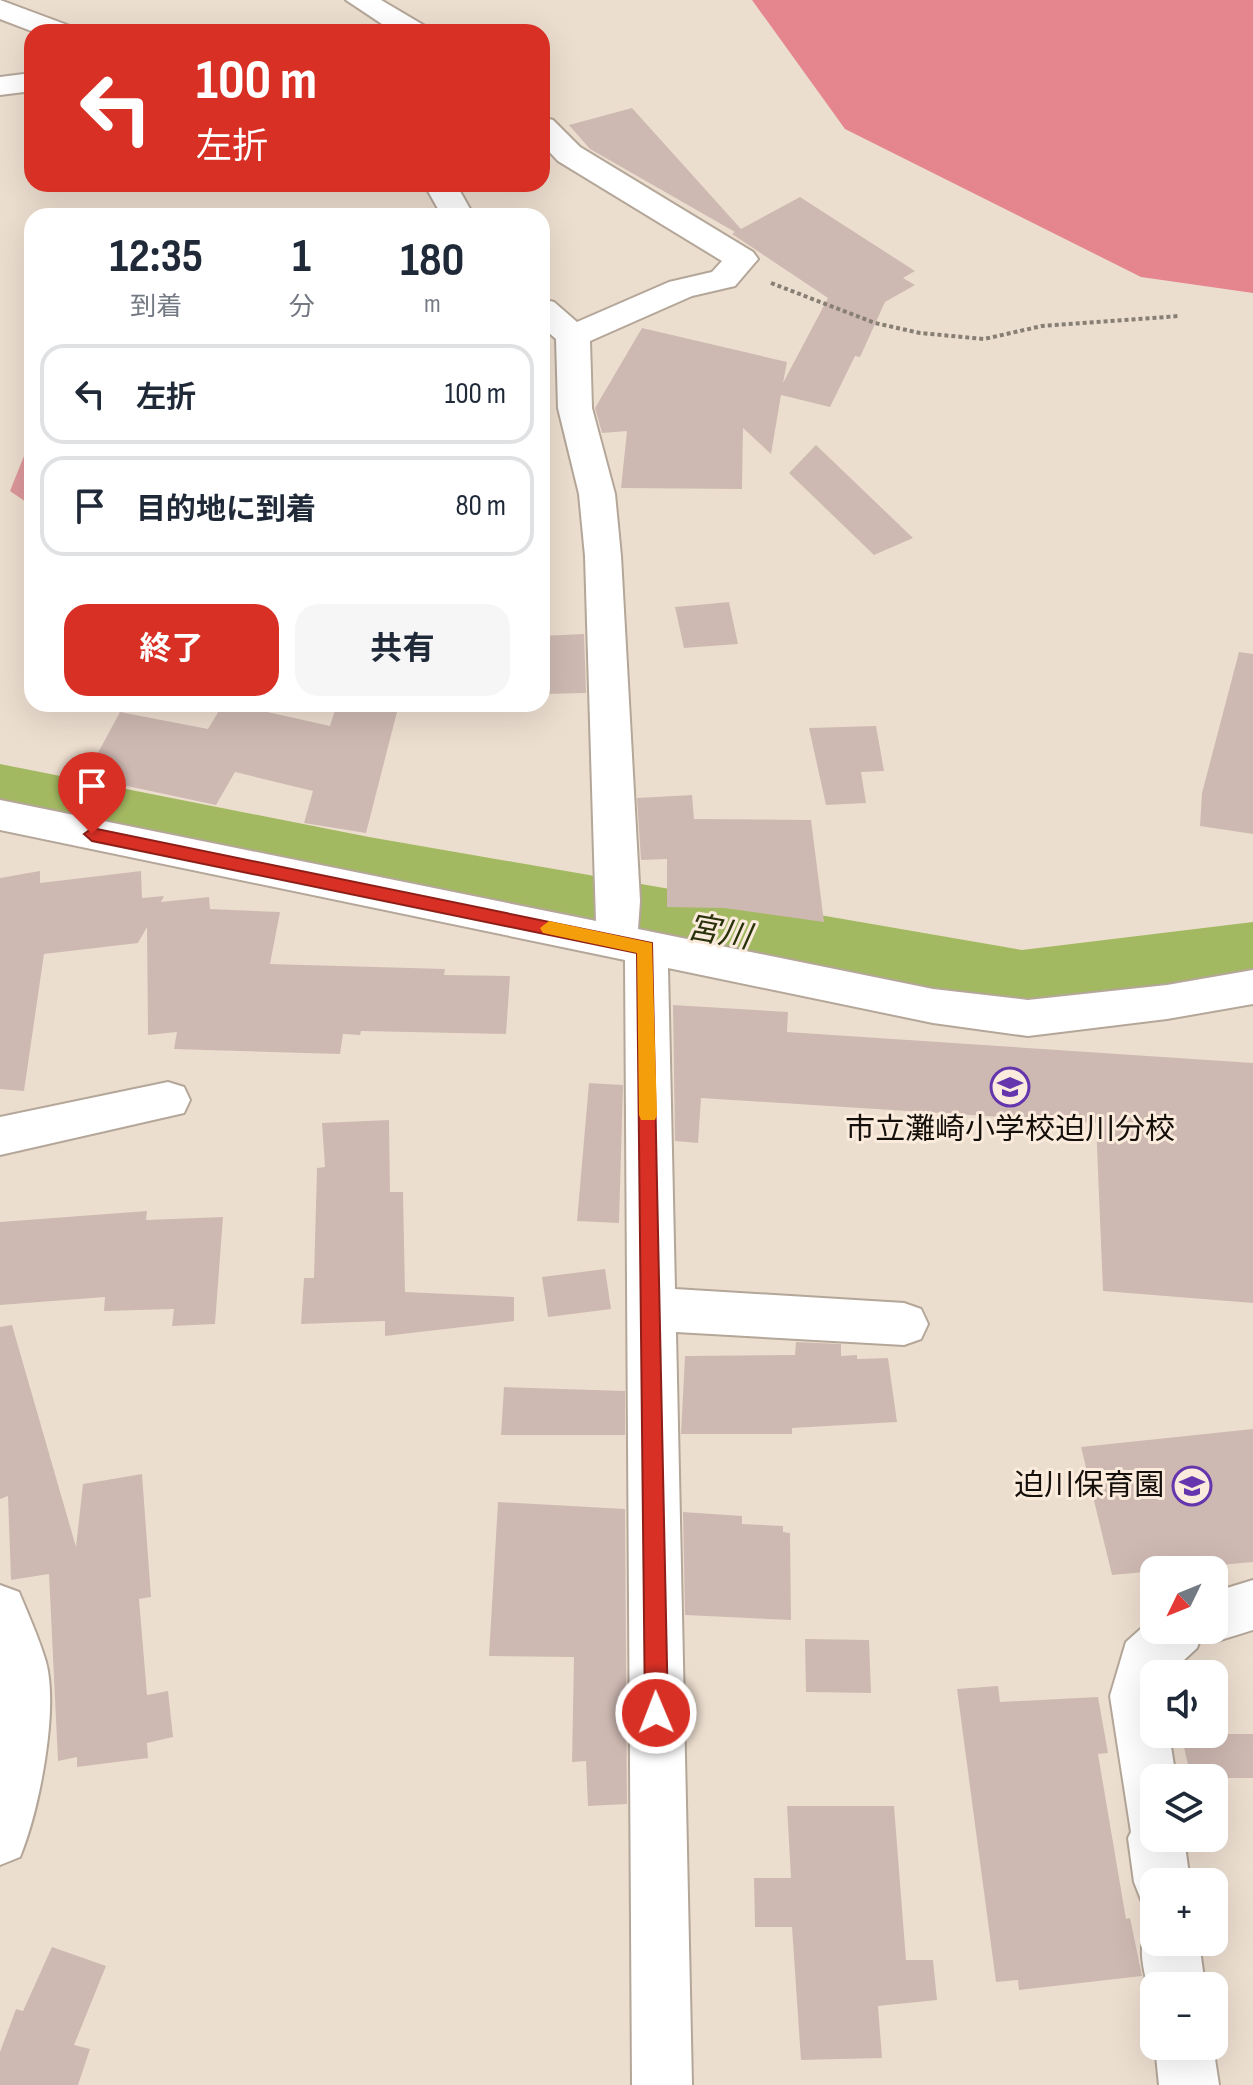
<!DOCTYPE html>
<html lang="ja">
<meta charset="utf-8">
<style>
:root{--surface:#fff;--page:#f6f6f7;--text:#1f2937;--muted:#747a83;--line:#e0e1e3;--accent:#d93025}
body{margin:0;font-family:"Sofia Sans Condensed","Noto Sans JP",sans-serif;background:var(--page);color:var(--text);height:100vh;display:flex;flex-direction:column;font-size:30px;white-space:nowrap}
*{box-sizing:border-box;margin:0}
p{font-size:26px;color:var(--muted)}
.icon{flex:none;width:44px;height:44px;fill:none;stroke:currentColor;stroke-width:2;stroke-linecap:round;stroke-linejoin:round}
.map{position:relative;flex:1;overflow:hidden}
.side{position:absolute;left:24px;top:208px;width:526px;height:504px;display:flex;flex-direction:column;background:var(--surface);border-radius:24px;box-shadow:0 8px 32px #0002}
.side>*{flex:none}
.banner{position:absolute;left:24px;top:24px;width:526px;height:168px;border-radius:24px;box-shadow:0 8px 32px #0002;background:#d93025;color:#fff;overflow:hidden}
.needle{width:52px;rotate:227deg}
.fabs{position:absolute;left:1140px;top:1556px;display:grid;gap:16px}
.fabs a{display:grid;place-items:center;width:88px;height:88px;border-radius:16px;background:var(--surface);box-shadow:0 8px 32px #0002;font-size:40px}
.pin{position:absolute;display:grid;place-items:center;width:68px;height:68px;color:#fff;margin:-82px -34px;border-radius:50% 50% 50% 0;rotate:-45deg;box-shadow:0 0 8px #0007}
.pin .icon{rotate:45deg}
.me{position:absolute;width:88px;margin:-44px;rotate:359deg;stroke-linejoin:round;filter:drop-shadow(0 0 6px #0008)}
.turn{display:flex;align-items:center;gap:28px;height:168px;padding:0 40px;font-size:36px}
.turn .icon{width:104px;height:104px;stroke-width:2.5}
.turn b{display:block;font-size:56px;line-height:68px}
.eta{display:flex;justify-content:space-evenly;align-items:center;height:136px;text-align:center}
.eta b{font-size:48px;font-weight:700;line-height:56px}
.button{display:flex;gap:16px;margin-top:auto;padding:16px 40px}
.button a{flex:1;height:92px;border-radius:24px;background:var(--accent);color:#fff;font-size:32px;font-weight:700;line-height:92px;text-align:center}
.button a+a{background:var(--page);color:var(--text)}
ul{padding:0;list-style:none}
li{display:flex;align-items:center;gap:24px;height:100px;margin:0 16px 12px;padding:0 24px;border:4px solid var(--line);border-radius:24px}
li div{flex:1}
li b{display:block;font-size:30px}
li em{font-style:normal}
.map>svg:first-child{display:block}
</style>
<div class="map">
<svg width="1253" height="2085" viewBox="0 0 1253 2085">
<rect width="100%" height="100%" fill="#ecdecf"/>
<path fill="#dd989c" d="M32,436V506L10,491Z"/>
<path fill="#e5868e" d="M752,0H1253V293L1141,277L845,129Z"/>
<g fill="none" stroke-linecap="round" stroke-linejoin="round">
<path fill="#a3b961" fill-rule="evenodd" d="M0,764L369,837L1022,950L1253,922V994L1022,1024L369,905L0,828Z"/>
</g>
<g fill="#ceb9b2">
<path d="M632,108L741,229L800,197L915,271L903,278L915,285L885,302L860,357L855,356L830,407L781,395L771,454L743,428L742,489L621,488L627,431L602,433L595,408L642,328L787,362L783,383L828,298L732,234L735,232L590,149L569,125Z"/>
<path d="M816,445L913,538L874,555L789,473Z"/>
<path d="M729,602L738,644L684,648L675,607Z"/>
<path d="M584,634L586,693L542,694V636Z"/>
<path d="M1239,652L1253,654V834L1200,826L1202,793Z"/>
<path d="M337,704H399L366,833L304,823L313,791L235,772L216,805L85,777L120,712L208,729L220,709L232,712L236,705L330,726Z"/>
<path d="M876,726L884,771L861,772L866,803L826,805L809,728Z"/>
<path d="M692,795L694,819L811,820L824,922L724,908L667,907V859L641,860L637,798Z"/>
<path d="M40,871V883L141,871L142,898L164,896L161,902L209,897L210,909L280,912L270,964L445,969L444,975L510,976L506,1034L361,1031L360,1035L343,1034L340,1054L174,1049L177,1032L148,1035L147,927L138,943L44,954L24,1091L0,1089V878Z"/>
<path d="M673,1005L788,1012L787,1032L1253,1063V1303L1103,1291L1096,1123L701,1098L698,1143L675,1141Z"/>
<path d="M589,1083L623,1085L619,1223L577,1221Z"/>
<path d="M389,1120L390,1192H403L405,1292L514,1297V1321L385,1336V1321L301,1324L304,1278H314L317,1168L325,1167L322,1123Z"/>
<path d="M147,1211L146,1220L223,1217L215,1324L172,1326L174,1309L104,1311L105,1297L0,1305V1222Z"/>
<path d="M605,1269L611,1309L548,1317L542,1277Z"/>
<path d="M12,1325L76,1547L83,1484L142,1474L151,1597L139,1599L147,1695L168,1691L173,1737L147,1743L148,1758L77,1767V1757L58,1761L49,1574L11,1580L8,1496L0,1499V1327Z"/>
<path d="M796,1342L841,1344V1356L857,1355V1359L888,1358L897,1422L792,1428V1434H681L685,1356L795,1355Z"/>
<path d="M504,1387L625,1391V1435H501Z"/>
<path d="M1253,1429V1562L1112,1575L1081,1447Z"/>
<path d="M498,1502L625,1509L627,1804L588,1806L586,1761L572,1762L574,1657L489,1656Z"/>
<path d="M683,1512L742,1516V1524L783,1526V1532L790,1533L791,1620L685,1615Z"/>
<path d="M805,1639L869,1640L871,1693L806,1692Z"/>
<path d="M998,1686L1000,1702L1098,1697L1108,1753L1098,1754L1126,1919L1130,1918L1142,1976L1019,1990L1018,1980L996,1982L957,1689Z"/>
<path d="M1181,1734H1253V1778H1191Z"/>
<path d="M787,1806H894L906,1960H933L937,2000L878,2006L882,2058L801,2060L792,1927H755L754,1878H791Z"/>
<path d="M52,1947L106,1966L74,2045L90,2049L78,2085H0V2052L16,2009L23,2011Z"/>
</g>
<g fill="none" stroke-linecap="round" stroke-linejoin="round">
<g stroke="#b4a698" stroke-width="4">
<g id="street">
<path d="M0,0L70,26L75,32H34L0,19Z"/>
<path d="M346,0H381L425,26L430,32H394Z"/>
<path d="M32,73V91L0,95V77Z"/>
<path d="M542,117L553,120L580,147L753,252L758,259L735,286L692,296L590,341L592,408L615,494L621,556L640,901L638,929L933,989L1028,1000L1167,985L1253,970V1004L1167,1019L1028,1036L933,1023L668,968L675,1289L904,1303L921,1309L928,1324L921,1339L904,1345L676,1332L692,2085H632L625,960L0,830V800L596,921L585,556L579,494L558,408L556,339L542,327V299L554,302L577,322L669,282L712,272L722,261L558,161L542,144Z"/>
<path d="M424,184H456L474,216H442Z"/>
<path d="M168,1082L184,1087L190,1100L184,1113L0,1155V1117Z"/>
<path d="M1253,1580V1630L1214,1642L1201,1637L1197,1648L1169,1674H1154V1734H1169L1176,1778H1154V1838H1184L1190,1882H1154V1907L1142,1902L1134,1882L1128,1838L1131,1832L1110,1696L1126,1642L1154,1617V1630H1214V1592Z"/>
<path d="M0,1585L19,1592C28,1614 39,1638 46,1662C59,1710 39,1811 20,1857L0,1865Z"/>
<path d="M1154,1920V1942H1199L1205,1986H1154V2003C1145,1981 1132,1937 1154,1920Z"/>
<path d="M1155,2046H1213L1219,2085H1159Z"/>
</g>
</g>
<path stroke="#887f74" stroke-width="4" stroke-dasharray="4 3" stroke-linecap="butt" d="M771,283L875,323L920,333L984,339L1042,326L1179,316"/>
<use href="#street" fill="#fff" fill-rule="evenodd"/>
</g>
<path fill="#d93025" stroke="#8d1f18" stroke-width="2" d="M92,828L652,943L668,1713L664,1720L656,1724L649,1720L645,1713L637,953L92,841L84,834Z"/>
<path fill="#f59e0b" d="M549,921L652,943L657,1115L655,1120H641L639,1115L637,953L543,933L540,928Z"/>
<defs>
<g id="school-ring" transform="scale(2)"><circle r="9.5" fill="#faebdc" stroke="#6435ad" stroke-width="1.5"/><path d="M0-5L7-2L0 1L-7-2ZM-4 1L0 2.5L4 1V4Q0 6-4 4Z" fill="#6435ad"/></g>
</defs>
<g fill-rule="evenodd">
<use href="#school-ring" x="1010" y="1087"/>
<use href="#school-ring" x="1192" y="1486"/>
</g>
<g text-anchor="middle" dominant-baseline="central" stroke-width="6" stroke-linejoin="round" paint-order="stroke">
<g font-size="30" fill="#15100b" stroke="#faebdc">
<text x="1010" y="1130">市立灘崎小学校迫川分校</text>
<text x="1164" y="1486" text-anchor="end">迫川保育園</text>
</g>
<g font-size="32" font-style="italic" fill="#2a320c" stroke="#faebdc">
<text transform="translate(719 933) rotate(10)">宮川</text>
</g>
</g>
</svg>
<div class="fabs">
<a><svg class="needle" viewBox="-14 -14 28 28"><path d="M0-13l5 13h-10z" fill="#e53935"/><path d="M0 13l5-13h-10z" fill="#747a83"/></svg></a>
<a><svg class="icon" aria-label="sound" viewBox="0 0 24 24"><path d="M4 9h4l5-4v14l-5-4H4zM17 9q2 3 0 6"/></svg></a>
<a><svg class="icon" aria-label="layers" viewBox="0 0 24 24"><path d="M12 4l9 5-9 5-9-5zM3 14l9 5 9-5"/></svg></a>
<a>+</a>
<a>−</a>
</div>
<div class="pin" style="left:92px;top:834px;background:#d93025"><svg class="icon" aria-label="arrive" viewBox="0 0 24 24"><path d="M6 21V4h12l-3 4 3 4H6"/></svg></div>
<svg class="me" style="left:656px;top:1713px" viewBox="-20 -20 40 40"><circle r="17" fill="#d93025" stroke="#fff" stroke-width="3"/><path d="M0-11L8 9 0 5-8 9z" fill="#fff"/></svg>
<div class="banner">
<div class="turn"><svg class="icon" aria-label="left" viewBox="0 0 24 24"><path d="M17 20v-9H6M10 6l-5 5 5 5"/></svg><div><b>100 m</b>左折</div></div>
</div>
<section class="side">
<div class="eta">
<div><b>12:35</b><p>到着</p></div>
<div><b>1</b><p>分</p></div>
<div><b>180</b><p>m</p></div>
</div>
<ul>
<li><svg class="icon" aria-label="left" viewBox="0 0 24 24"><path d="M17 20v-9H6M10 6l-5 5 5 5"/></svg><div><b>左折</b></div><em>100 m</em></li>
<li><svg class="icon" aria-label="arrive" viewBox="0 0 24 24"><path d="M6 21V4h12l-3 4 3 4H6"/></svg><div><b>目的地に到着</b></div><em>80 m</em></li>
</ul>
<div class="button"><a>終了</a><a>共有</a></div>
</section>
</div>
